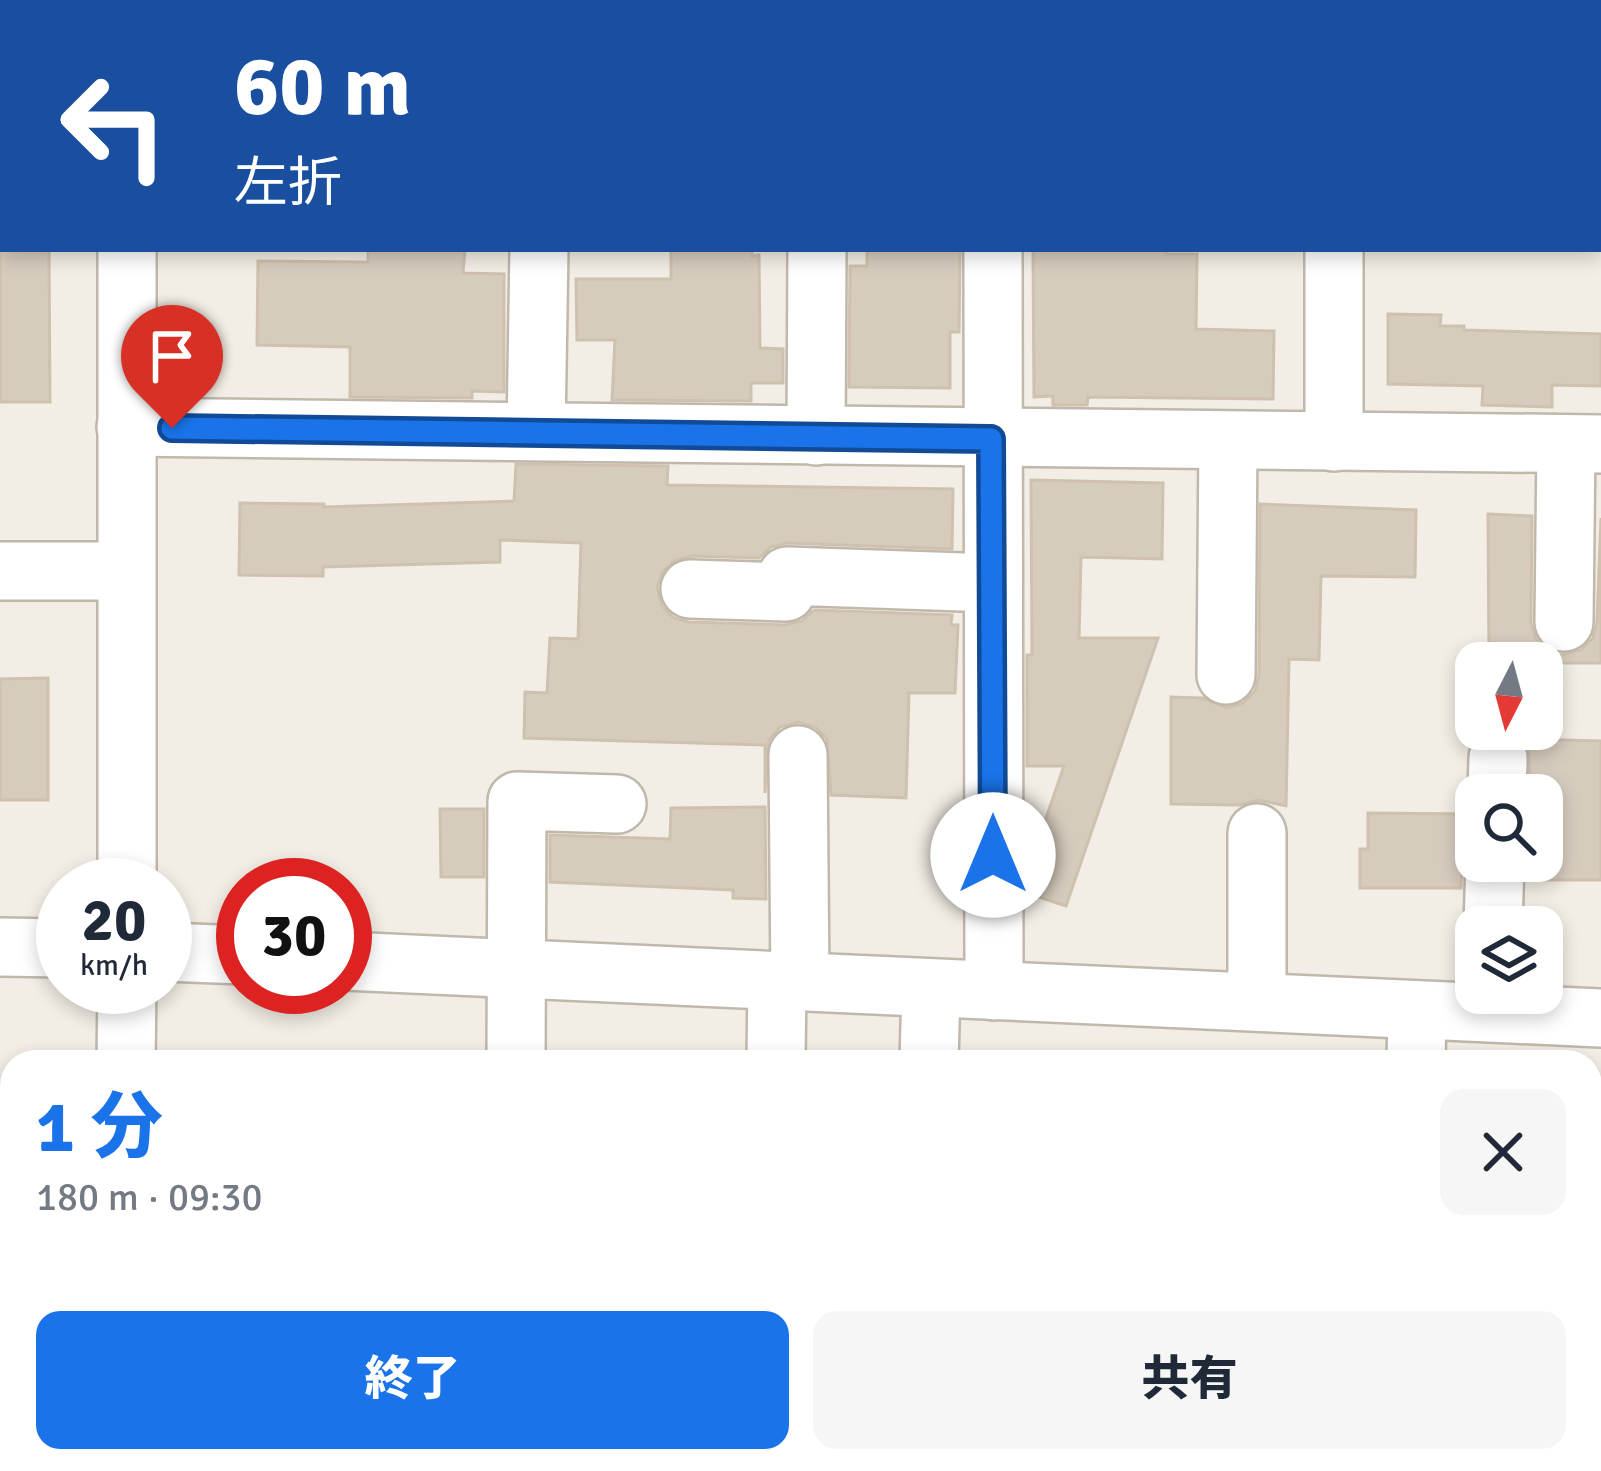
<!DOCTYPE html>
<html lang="ja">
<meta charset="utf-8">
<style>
:root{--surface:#fff;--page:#f6f6f7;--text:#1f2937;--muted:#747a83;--accent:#1a73e8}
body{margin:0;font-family:Signika,"Noto Sans JP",sans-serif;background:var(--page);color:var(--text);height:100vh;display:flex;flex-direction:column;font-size:45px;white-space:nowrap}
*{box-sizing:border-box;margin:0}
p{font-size:39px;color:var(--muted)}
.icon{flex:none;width:66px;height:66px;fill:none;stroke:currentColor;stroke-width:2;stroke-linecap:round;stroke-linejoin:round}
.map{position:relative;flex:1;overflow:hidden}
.sheet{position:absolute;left:0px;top:1050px;width:1602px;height:423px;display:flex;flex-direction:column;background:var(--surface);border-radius:36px 36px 0 0;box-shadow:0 6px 18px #0003}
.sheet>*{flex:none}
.banner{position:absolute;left:0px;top:0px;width:1602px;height:252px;box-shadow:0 6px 18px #0003;background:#1a4fa0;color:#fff;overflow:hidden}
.needle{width:78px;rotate:186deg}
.buttons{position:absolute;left:1455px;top:642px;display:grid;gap:24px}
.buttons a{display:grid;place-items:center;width:108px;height:108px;border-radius:24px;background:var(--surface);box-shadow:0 6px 18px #0003;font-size:60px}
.speed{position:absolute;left:36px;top:858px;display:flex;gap:24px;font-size:60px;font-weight:700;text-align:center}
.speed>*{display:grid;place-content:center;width:156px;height:156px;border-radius:50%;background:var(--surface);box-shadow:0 6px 18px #0003;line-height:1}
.speed small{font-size:30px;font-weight:400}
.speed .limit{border:18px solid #d22;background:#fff;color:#111}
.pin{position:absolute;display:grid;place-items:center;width:102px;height:102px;color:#fff;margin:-123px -51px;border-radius:50% 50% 50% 0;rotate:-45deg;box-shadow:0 0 12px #0007}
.pin .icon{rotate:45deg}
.me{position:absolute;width:132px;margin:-66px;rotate:0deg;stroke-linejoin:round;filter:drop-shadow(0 0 9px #0008)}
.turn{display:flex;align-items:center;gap:42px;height:252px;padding:0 36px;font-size:54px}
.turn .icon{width:156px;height:156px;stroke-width:2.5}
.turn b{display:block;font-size:84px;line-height:102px}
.round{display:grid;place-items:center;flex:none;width:126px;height:126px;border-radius:24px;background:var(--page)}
.head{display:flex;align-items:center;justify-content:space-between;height:204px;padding:0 36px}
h1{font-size:72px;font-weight:800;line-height:90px;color:var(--accent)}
.primary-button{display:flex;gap:24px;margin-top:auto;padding:24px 36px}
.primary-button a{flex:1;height:138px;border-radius:24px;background:var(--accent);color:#fff;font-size:48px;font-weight:800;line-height:138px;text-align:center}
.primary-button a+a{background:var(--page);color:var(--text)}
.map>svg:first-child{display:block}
</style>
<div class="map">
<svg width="1601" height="1471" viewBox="0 0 1601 1471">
<rect width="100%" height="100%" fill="#f2eee5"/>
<g fill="#d6ccbe" stroke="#cec1ae" stroke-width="3">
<path d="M0,249H49L50,402H0Z"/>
<path d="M368,249H465L463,273L504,274V392L472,391V398L350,397V347L257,345L258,261L368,262Z"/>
<path d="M671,249H752V256L759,255L760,348L783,349V383H751V401L612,400L615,340H577L576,279H671Z"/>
<path d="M867,249H960L959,332H950V388L849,387L850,266H867Z"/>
<path d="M1033,249H1166V254H1197L1196,329L1274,331L1273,399L1088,397L1087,405H1053V396L1034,397Z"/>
<path d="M1388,314L1441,315L1440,326H1464V330L1601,334V386L1552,385V407L1482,405L1483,386L1388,384Z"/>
<path d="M516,464L668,466L667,485L953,489L952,549L787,543L771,547L759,558L691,556L676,560L663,571L657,587L662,606L674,618L689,622L785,625L802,621L814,610L952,615L951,625H958L955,693H909L906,798L831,795L827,739L815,727L799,722L780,727L769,740L765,793V745L524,738L525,692L547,693L550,638L578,639L581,543L500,540V562L323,567V576L239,575L240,503L324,504V507L514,501Z"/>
<path d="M1031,480L1163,483L1162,559L1081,557L1079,638H1158L1066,906L1027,893V873L1064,766H1027V655H1032Z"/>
<path d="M1260,504L1416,510L1415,577L1321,576L1319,660L1289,659L1286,806L1258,800L1239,805L1171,804V697L1203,698L1227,708L1243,703L1255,691L1259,675Z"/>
<path d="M1488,514L1532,516L1531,623L1536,639L1546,650L1562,655L1581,650L1593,638L1597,622L1601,518V663H1489Z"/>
<path d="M48,678V800H0V679Z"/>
<path d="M1529,739L1601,741V880H1527L1528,861H1542V795H1530Z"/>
<path d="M765,807L766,899L733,898V890L550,882V835L670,839L671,808Z"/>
<path d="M440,809H484V877H441Z"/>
<path d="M1368,813L1471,814L1476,819V835L1466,845L1462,859L1461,888H1360V849H1368Z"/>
</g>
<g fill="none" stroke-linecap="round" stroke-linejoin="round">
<g stroke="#c0b8ab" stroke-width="62">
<g id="minor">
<path d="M129,3V0"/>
<path d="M543,3V0"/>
<path d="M818,3V0"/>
<path d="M997,3V0"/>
<path d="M1335,3V0"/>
<path d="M1599,30H1601"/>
<path d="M1599,136H1601"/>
<path d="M0,171H3"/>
<path d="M993,249L994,991"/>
<path d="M126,427L1601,444"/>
<path d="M536,431L539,249"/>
<path d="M816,436L817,249"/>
<path d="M1334,442V249"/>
<path d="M0,571H126"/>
<path d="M690,589L786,592L787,576L992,583"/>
<path d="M1564,622L1566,444"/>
<path d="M1226,675L1228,442"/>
<path d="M798,755L800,982"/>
<path d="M1497,795L1498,758"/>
<path d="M1257,833V1002"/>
<path d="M127,885V249"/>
<path d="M1493,927L1495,861"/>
<path d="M0,947L63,948"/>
<path d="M165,952L243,955"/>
<path d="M345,961L1601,1018"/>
<path d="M126,1062L127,987"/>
<path d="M516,1062L517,801L617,804"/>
<path d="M776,1062L777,981"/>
<path d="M929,1062L931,988"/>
<path d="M1416,1062L1417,1010"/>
<path d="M0,1220H12"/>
<path d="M521,1461V1471"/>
<path d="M123,1471V1461"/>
<path d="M1412,1471V1461"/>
</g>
</g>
<use href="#minor" stroke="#fff" stroke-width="57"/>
</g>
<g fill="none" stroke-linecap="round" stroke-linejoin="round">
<g stroke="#114b97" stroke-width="30">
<path id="route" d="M172,428L991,439L993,855"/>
</g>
<use href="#route" stroke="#1a73e8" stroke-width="21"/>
</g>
</svg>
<div class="buttons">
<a><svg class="needle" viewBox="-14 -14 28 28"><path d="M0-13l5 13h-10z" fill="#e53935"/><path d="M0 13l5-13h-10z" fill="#747a83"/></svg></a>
<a><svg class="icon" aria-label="search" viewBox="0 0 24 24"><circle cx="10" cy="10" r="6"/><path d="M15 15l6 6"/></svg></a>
<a><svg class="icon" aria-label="layers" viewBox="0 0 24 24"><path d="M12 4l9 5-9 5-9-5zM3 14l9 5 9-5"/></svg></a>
</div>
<div class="speed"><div>20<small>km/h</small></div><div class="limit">30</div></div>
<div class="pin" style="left:172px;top:428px;background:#d93025"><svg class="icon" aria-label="arrive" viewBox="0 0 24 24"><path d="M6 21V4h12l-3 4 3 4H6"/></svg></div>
<svg class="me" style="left:993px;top:855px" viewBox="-20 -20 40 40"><circle r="19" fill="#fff"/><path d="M0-13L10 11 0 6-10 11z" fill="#1a73e8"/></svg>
<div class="banner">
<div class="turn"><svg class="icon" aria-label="left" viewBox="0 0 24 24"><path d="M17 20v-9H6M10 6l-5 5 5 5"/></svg><div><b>60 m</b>左折</div></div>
</div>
<section class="sheet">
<div class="head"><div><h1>1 分</h1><p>180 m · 09:30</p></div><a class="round"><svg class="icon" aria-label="close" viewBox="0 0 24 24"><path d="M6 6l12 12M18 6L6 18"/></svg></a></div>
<div class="primary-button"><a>終了</a><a>共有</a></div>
</section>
</div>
